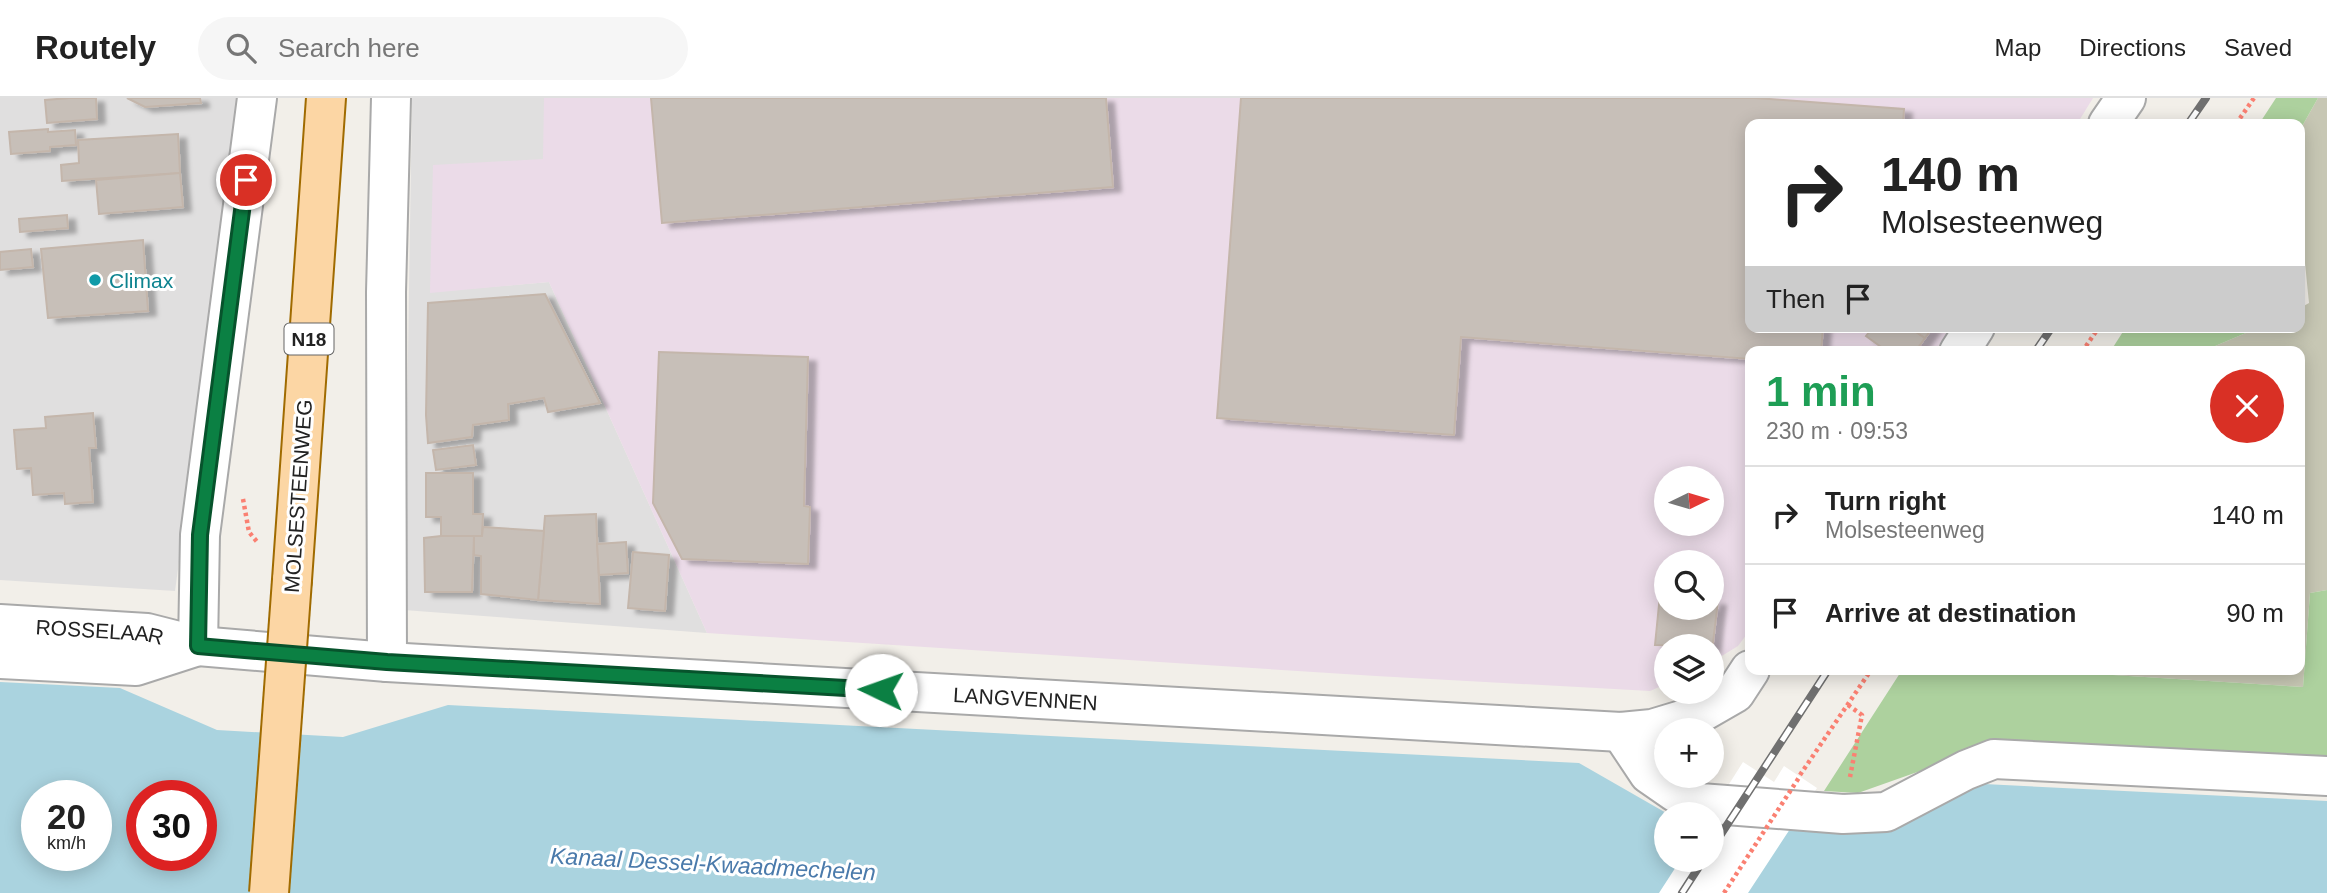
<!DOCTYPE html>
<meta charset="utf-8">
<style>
:root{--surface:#fff;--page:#f6f6f6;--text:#222;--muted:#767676;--line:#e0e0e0}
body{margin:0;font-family:Helvetica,sans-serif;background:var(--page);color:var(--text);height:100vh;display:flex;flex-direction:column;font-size:26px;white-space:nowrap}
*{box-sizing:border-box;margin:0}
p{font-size:23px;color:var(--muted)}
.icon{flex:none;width:38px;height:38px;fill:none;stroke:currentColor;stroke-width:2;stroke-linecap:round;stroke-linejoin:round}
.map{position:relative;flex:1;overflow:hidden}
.panel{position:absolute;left:1745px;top:248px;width:560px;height:329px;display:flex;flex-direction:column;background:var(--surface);border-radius:14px;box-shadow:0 4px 18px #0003}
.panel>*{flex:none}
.banner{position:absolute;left:1745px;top:21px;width:560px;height:214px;border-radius:14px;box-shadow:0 4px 18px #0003;background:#fff;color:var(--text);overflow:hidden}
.needle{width:46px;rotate:85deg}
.fabs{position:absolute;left:1654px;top:368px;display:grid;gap:14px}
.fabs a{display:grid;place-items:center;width:70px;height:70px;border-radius:50%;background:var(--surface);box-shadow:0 4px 18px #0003;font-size:35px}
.speed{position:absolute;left:21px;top:682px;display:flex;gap:14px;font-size:35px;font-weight:700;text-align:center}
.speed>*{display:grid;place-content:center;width:91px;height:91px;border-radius:50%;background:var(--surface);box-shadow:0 4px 18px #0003;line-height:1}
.speed small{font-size:18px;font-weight:400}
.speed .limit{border:10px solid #d22;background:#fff;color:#111}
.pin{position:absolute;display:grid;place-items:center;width:60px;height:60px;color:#fff;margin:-30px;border:4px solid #fff;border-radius:50%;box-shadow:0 2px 7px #0007}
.me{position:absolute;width:77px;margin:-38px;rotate:273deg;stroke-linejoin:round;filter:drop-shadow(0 0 5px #0008)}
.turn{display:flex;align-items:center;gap:24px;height:147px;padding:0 21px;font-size:32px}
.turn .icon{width:91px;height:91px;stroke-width:2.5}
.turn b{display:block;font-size:49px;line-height:60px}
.then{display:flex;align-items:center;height:66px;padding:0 21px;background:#0003;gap:14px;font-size:26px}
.round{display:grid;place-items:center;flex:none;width:74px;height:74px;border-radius:37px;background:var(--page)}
.headline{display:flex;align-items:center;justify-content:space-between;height:119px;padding:0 21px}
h1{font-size:42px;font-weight:700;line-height:52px;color:#1e9e55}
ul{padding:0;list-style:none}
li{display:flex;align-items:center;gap:21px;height:98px;padding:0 21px;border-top:2px solid var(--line)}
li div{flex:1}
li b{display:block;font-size:26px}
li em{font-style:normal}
header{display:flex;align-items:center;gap:42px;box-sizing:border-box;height:98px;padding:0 35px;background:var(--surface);border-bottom:2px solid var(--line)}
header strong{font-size:33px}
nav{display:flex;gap:38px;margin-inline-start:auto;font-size:24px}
.search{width:490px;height:63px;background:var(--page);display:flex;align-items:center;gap:18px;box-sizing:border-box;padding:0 24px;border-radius:38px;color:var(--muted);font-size:26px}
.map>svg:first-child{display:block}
</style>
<header>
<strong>Routely</strong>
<div class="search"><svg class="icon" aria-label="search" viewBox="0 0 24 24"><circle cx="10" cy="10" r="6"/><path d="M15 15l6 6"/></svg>Search here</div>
<nav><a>Map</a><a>Directions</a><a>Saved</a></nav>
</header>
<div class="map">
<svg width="2327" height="795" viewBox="0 0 2327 795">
<defs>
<filter id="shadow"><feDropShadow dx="8" dy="4.5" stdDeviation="2" flood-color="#0004"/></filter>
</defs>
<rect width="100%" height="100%" fill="#f2efe9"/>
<g fill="#e0dfdf">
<path d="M0,0H242L175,493L0,482Z"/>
<path d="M412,0H544V65L430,194L549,184L707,535L404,512Z"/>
</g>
<path fill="#ebdbe8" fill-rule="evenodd" d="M544,0H2093L2077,26H1750V229H1950L1935,254H1750V532L1738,548L1712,564V548H1666V586L1650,593L1376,578L707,535L549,184L430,195L433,67L543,61ZM1666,380H1712V425H1666ZM1666,464H1712V509H1666Z"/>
<path fill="#c7c7b4" d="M2318,0H2327V492L2310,495L2303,589L2081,575V572H2300V254H2201L2260,229H2300V210L2309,205L2300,115V32Z"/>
<g fill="#add19e">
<path d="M2276,0H2318L2300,32V26H2259Z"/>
<path d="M2126,229H2260L2201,254H2110Z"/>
<path d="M2327,492V667L1988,649L1858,695L1824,693L1902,572H2081V575L2303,589L2310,495Z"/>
</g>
<path fill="#aad3df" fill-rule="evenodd" d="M0,584L120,590L217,632L343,639L448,607L1579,665L1668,716H1666V761H1712V720L1882,731L1984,686L2327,703V795H0ZM37,698H96V758H37ZM142,698H201V758H142Z"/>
<path fill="#fff" d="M1743,664L1774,684L1784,668L1817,690L1748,795H1659L1681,761H1712L1710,716Z"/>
<g fill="#c7bfb8" stroke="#c4b6ab" stroke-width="2" filter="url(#shadow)">
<path d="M70,0H96L97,21L47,25L45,2Z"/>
<path d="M127,0H200L201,5L145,9Z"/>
<path d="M651,0H1106L1113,89L662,125Z"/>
<path d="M1241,0H1755L1904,11L1903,26H1750V229H1823L1821,254H1750V261L1461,239L1454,337L1217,320Z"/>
<path d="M48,31V34L75,32L76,47L50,49V53L11,56L9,34Z"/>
<path d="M178,36L180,75L62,83L61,67L79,65L78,42Z"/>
<path d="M180,75L183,109L99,116L96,82Z"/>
<path d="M67,117L68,130L20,134L19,121Z"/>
<path d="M143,142L148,213L48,220L41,151Z"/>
<path d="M31,151L33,169L0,172V154Z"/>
<path d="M545,196L600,305L548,314L544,300L508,306L509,322L473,327L472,339L428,345L426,317L428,205Z"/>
<path d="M1873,229H1909L1925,240L1915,254H1888L1866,238Z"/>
<path d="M1909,229H1933L1925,240Z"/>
<path d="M659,254L808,259L804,408L810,409L808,466L682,461L653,405Z"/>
<path d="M93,315L96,350H89L93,404L65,406L64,395L33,397L31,370L17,371L14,332L46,330L45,319Z"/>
<path d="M473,347L476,367L436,372L433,352Z"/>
<path d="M426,375H473V416H483L482,438H441V419H426Z"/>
<path d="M596,416L600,506L538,502L545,418Z"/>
<path d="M483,429L544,433L538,502L481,496V458L474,457V438H482Z"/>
<path d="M441,438H474L472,494H425L424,440Z"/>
<path d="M626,444L628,475L599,477L597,446Z"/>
<path d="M633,454L669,457L665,513L628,510Z"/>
<path d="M1660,497L1666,498V509H1712V503H1718L1712,553V548L1655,547Z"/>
</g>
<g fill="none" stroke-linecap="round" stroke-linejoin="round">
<g stroke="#a9a9a9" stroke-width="42">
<g id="minor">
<path d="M2108,26L2126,0"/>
<path d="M1959,254L1975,229"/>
<path id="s1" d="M0,526L147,535L198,548L387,564L1621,634L1652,631L1695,618L1735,595L1750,572"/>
<path d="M198,548L200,437L257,0"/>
<path d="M0,561L136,568L198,548"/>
<path d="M387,564L386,194L391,0"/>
<path d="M1621,634L1649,676L1675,694L1700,705L1843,716L1886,714L1966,672L1994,661L2327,678"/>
</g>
</g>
<g stroke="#a06b00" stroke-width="42">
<path id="major" d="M292,482L326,0"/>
</g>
<g stroke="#fa8072" stroke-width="4.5" stroke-dasharray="3.5 3.5" stroke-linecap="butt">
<path d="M2236,26L2254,0"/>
<path d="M2082,254L2099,229"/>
<path d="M243,401L249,434L258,445"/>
<path d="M1848,607L1862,617L1850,679"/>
<path d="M1800,677L1871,572"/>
</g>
<use href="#minor" stroke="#fff" stroke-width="38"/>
<use href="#major" stroke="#fcd6a4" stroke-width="38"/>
<g stroke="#707070" stroke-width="8">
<g id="rail">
<path d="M2188,26L2206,0"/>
<path d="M2035,254L2052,229"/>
<path d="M1712,750L1828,572"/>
<path d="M1682,795L1704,761"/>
</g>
</g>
<use href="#rail" stroke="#fff" stroke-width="5" stroke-dasharray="16" stroke-linecap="butt"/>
<g stroke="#a06b00" stroke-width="42" stroke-linecap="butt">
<path id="major-bridge" d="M269,795L292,482"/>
</g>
<path stroke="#fa8072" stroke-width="4.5" stroke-dasharray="3.5 3.5" stroke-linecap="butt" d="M1724,795L1800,678"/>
<use href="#major-bridge" stroke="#fcd6a4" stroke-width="38"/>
</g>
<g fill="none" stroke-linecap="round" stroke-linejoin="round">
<g stroke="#07532c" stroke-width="18">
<path id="route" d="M246,82L200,437L198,548L387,564L881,592"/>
</g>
<use href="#route" stroke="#0b8043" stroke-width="12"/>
</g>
<circle fill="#0f9aa8" stroke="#fff" stroke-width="2.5" cx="95" cy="182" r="7"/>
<g text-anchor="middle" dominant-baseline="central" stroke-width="6" stroke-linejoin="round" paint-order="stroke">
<rect fill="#fff" stroke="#646464" stroke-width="2" x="284.5" y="225.5" width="49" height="31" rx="5"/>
<g font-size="19" font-weight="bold" fill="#222">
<text x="309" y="241">N18</text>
</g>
<g font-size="21" fill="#0d838f" stroke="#fff" text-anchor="start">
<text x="109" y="182">Climax</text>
</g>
<g font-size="21" fill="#222" stroke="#fff">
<text transform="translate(298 398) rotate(-86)">MOLSESTEENWEG</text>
<text stroke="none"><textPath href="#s1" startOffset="100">ROSSELAAR</textPath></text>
<text stroke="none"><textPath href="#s1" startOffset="1029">LANGVENNEN</textPath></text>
</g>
<g font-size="23" font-style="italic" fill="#4a7aab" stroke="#fff">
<text transform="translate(713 766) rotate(3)">Kanaal Dessel-Kwaadmechelen</text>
</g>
</g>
</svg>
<div class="fabs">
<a><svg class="needle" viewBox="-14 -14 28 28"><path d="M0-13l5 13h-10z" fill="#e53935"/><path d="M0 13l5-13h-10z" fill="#767676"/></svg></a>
<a><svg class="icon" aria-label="search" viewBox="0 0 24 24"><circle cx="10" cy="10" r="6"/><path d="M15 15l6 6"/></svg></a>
<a><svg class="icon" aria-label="layers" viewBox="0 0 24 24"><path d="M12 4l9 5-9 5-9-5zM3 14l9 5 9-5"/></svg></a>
<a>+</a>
<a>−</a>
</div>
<div class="speed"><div>20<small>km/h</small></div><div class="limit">30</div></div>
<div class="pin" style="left:246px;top:82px;background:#d93025"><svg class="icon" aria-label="arrive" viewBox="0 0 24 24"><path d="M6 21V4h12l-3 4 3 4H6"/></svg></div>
<svg class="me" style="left:881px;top:592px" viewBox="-20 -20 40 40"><circle r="19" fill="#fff"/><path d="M0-13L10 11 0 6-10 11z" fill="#0b8043"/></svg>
<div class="banner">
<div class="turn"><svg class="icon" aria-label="right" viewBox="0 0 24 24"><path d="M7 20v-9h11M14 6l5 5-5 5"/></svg><div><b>140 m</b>Molsesteenweg</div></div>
<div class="then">Then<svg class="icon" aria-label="arrive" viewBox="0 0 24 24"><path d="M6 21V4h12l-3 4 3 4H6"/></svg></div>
</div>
<section class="panel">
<div class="headline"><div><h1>1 min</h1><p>230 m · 09:53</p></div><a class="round" style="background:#d93025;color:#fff"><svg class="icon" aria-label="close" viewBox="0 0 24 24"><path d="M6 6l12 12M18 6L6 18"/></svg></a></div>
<ul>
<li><svg class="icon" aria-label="right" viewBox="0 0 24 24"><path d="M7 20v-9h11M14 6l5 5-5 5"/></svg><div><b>Turn right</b><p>Molsesteenweg</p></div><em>140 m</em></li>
<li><svg class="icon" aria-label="arrive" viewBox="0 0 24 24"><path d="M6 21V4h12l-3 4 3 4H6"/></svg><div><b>Arrive at destination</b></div><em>90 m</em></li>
</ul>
</section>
</div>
